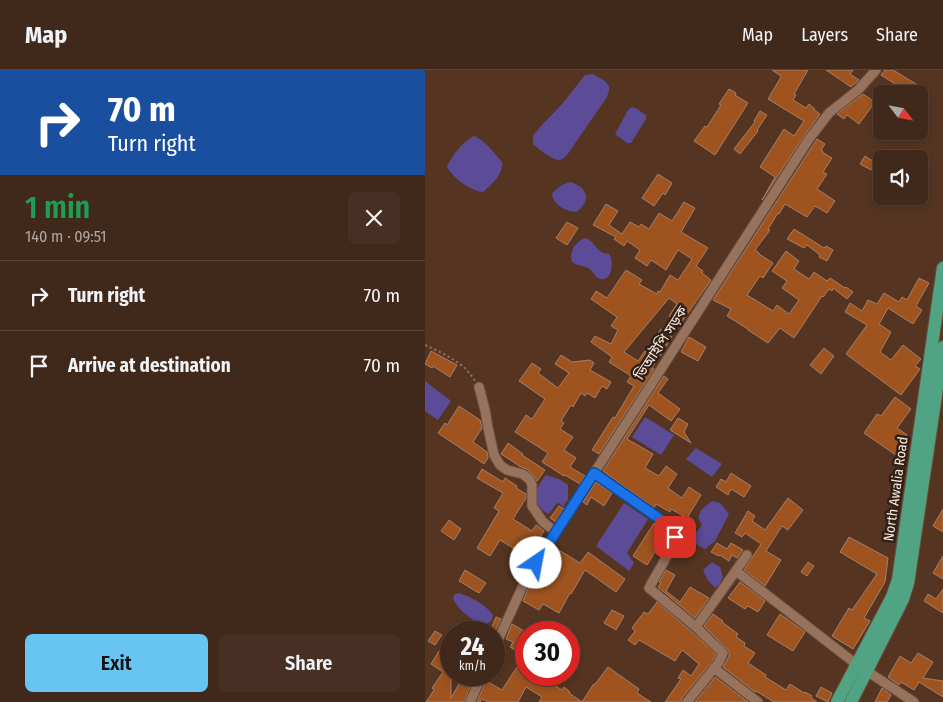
<!DOCTYPE html>
<meta charset="utf-8">
<style>
:root{--surface:#40281a;--page:#473023;--text:#f1f3f6;--muted:#aea6a2;--line:#594439;--accent:#68c4f0}
body{margin:0;font-family:"Fira Sans Condensed","Noto Sans Bengali",sans-serif;background:var(--page);color:var(--text);height:100vh;display:flex;flex-direction:column;font-size:19px;white-space:nowrap}
*{box-sizing:border-box;margin:0}
p{font-size:16px;color:var(--muted)}
.icon{flex:none;width:28px;height:28px;fill:none;stroke:currentColor;stroke-width:2;stroke-linecap:round;stroke-linejoin:round}
.map{position:relative;flex:1;overflow:hidden}
.details{display:flex;flex-direction:column;background:var(--surface);width:425px}
.details>*{flex:none}
.hud{background:#1a4fa0;color:#fff;overflow:hidden}
.needle{width:32px;rotate:122deg}
.tools{position:absolute;left:448px;top:15px;display:grid;gap:10px}
.tools a{display:grid;place-items:center;width:55px;height:55px;border-radius:8px;background:var(--surface);box-shadow:0 2px 8px #0003,0 0 0 1px var(--line);font-size:25px}
.speed{position:absolute;left:15px;top:551px;display:flex;gap:10px;font-size:25px;font-weight:700;text-align:center}
.speed>*{display:grid;place-content:center;width:65px;height:65px;border-radius:50%;background:var(--surface);box-shadow:0 2px 8px #0003,0 0 0 1px var(--line);line-height:1}
.speed small{font-size:12px;font-weight:400}
.speed .limit{border:8px solid #d22;background:#fff;color:#111}
.pin{position:absolute;display:grid;place-items:center;width:42px;height:42px;color:#fff;margin:-21px;border-radius:10px;box-shadow:0 2px 8px #0006}
.me{position:absolute;width:55px;margin:-28px;rotate:33deg;stroke-linejoin:round;filter:drop-shadow(0 0 4px #0008)}
.turn{display:flex;align-items:center;gap:18px;height:105px;padding:0 25px;font-size:22px}
.turn .icon{width:65px;height:65px;stroke-width:2.5}
.turn b{display:block;font-size:35px;line-height:42px}
.round{display:grid;place-items:center;flex:none;width:52px;height:52px;border-radius:8px;background:var(--page)}
.overview{display:flex;align-items:center;justify-content:space-between;height:85px;padding:0 25px}
h1{font-size:30px;font-weight:600;line-height:38px;color:#1e9e55}
.action{display:flex;gap:10px;margin-top:auto;padding:10px 25px}
.action a{flex:1;height:58px;border-radius:8px;background:var(--accent);color:#111;font-size:20px;font-weight:600;line-height:58px;text-align:center}
.action a+a{background:var(--page);color:var(--text)}
ul{padding:0;list-style:none}
li{display:flex;align-items:center;gap:15px;height:70px;padding:0 25px;border-top:1px solid var(--line)}
li div{flex:1}
li b{display:block;font-size:19px}
li em{font-style:normal}
header{display:flex;align-items:center;gap:30px;box-sizing:border-box;height:70px;padding:0 25px;background:var(--surface);border-bottom:1px solid var(--line)}
header strong{font-size:24px}
nav{display:flex;gap:28px;margin-inline-start:auto;font-size:18px}
main{display:flex;flex:1;min-height:0}
.map>svg:first-child{display:block}
</style>
<header>
<strong>Map</strong>
<nav><a>Map</a><a>Layers</a><a>Share</a></nav>
</header>
<main>
<section class="details">
<div class="hud">
<div class="turn"><svg class="icon" aria-label="right" viewBox="0 0 24 24"><path d="M7 20v-9h11M14 6l5 5-5 5"/></svg><div><b>70 m</b>Turn right</div></div>
</div>
<div class="overview"><div><h1>1 min</h1><p>140 m · 09:51</p></div><a class="round"><svg class="icon" aria-label="close" viewBox="0 0 24 24"><path d="M6 6l12 12M18 6L6 18"/></svg></a></div>
<ul>
<li><svg class="icon" aria-label="right" viewBox="0 0 24 24"><path d="M7 20v-9h11M14 6l5 5-5 5"/></svg><div><b>Turn right</b></div><em>70 m</em></li>
<li><svg class="icon" aria-label="arrive" viewBox="0 0 24 24"><path d="M6 21V4h12l-3 4 3 4H6"/></svg><div><b>Arrive at destination</b></div><em>70 m</em></li>
</ul>
<div class="action"><a>Exit</a><a>Share</a></div>
</section>
<div class="map">
<svg width="518" height="632" viewBox="0 0 518 632">
<rect width="100%" height="100%" fill="#553522"/>
<g fill="#5c4b96">
<path d="M168,4L180,11L184,16V20L182,27L142,85C140,87 137,90 134,90C128,90 113,79 108,74V66L115,57L138,33L160,5Z"/>
<path d="M207,37L212,39L221,45V49L206,73H202L190,64L203,40Z"/>
<path d="M49,66C61,71 69,83 77,92C78,105 67,114 58,122C47,122 25,106 22,96C28,85 38,71 49,66Z"/>
<path d="M145,112C163,117 167,131 151,142C141,141 129,136 127,124C132,118 137,114 145,112Z"/>
<path d="M160,168C171,171 170,183 184,184C189,190 188,212 175,209C169,207 168,200 163,198C158,195 154,197 147,192C144,181 150,172 160,168Z"/>
<path d="M0,311L26,331L13,350L0,341Z"/>
<path d="M220,347L249,365L236,385L207,367Z"/>
<path d="M271,378L297,394L287,407L261,389Z"/>
<path d="M121,405L134,409L143,415V429L138,437L134,433L131,434L124,444C104,435 110,418 121,405Z"/>
<path d="M287,431L295,433L304,444L290,471L280,479L272,475L269,465L277,455L273,448L276,440Z"/>
<path d="M199,433L223,449L202,483L209,493L204,501L171,476Z"/>
<path d="M287,492L295,497L298,507L294,515L290,518L282,509L278,500Z"/>
<path d="M34,523C46,527 60,534 68,545C65,568 29,539 28,527L30,524Z"/>
</g>
<g fill="#9f5420" stroke="#a47f69">
<path d="M347,0H383L369,24L371,25L368,30L381,38L384,34L390,39L389,40L395,44L379,66L337,130L350,107L335,97L359,59L369,66L379,51L343,29L356,7V6Z"/>
<path d="M401,0H428L425,4L434,10L426,17Z"/>
<path d="M460,0H468L496,17L492,24H463L470,14L456,5Z"/>
<path d="M304,19L311,23L310,25L323,33L290,85L269,71L280,56L282,57L296,35L294,34Z"/>
<path d="M438,24L450,32L434,54L422,45L419,49L412,44Z"/>
<path d="M335,41L342,45L332,60L333,61L315,84L309,79L330,52L329,51Z"/>
<path d="M392,69L400,74L396,80L398,81L397,82L407,88L398,102L402,104L392,119L410,131L402,143L390,136L382,147L360,134L354,144L353,143L343,159L345,160L330,180L334,183V184L348,193L338,208L335,206L322,225L348,241L352,235L364,244L374,230L357,218L362,211L347,201L361,181L374,191L369,199L384,209L389,202L402,211L405,208L420,218L421,217L428,222L422,229L408,218L407,221L404,219L398,227L397,226L369,268L355,258L343,273L323,260V259L302,246L306,239L288,230Z"/>
<path d="M440,86L451,93L446,100L435,94Z"/>
<path d="M233,104L247,113L240,125L238,123L229,136L217,128Z"/>
<path d="M259,132L270,138L256,162L283,178L271,196L278,201L277,203L286,210L256,253L244,246L252,234L244,228L199,282L213,291L220,281L223,283L232,268L231,266L236,259L247,267L227,298L229,299L174,384L167,380L188,347L190,348L209,316L202,312L206,306L184,292L187,287L166,272L170,266L186,274L193,260L186,256L192,247L166,229L171,221L182,228L201,200L217,210L214,214L232,224L233,221L235,222L245,205L253,210L267,189L253,180L241,200L226,190L222,196L210,188L215,180L202,171L199,176L189,169L191,167L168,155L181,134L193,141L184,155L197,164L205,152L214,157L216,154L224,159L234,143L247,151Z"/>
<path d="M142,152L153,158L142,175L131,168Z"/>
<path d="M369,159L399,178L401,176L408,180L402,191L394,187L395,185L382,175L379,178L362,169Z"/>
<path d="M494,208L504,213L491,236L497,240L488,254L463,238L454,254L466,262L455,282L466,290L478,275L496,289L490,296L495,299L476,325L421,284L442,255L420,242L425,233L437,241L443,230L452,234L459,223L474,232L477,227L482,230Z"/>
<path d="M264,267L281,277L273,291L256,282Z"/>
<path d="M399,278L409,286L396,304L385,295Z"/>
<path d="M6,281L32,295L25,307L8,296L7,298L0,294Z"/>
<path d="M136,285L147,292L165,290L169,293L165,300L186,312L182,319L177,316L170,328L162,323L160,326L156,323L148,337L146,335L136,351L139,353L135,359L148,367L139,380L151,388L145,397L160,406L155,414L140,405L139,406L117,392L123,383L90,362L101,345L107,349L120,329L94,311L107,293L116,299L113,303L133,318L144,303L130,294Z"/>
<path d="M239,306L243,309L233,323L255,339L246,351L224,335L202,369L228,384L220,398L234,406L241,396L252,404L243,418L257,428L264,417L276,425L262,448L246,439L245,442L231,434L229,438L178,401Z"/>
<path d="M470,327L486,339L472,358L482,365L478,390L439,363L452,344L456,346Z"/>
<path d="M34,336L55,350L57,358L48,372L62,382L63,388L59,394L13,363L20,353L22,355Z"/>
<path d="M253,348L263,354L259,362L266,373L245,360Z"/>
<path d="M83,373L98,384L97,385L120,400L112,411L109,406L102,399L96,397L76,384Z"/>
<path d="M57,399L78,412L80,408L92,416L91,418L101,424V428L88,449L107,461L111,455L119,461L110,475L114,477L109,485L101,480L98,484L75,470L65,486L52,478L74,441L69,438L78,423L52,408Z"/>
<path d="M306,403L326,416L319,427L306,419L303,425L291,417L296,409L301,412Z"/>
<path d="M171,412L187,423L179,436L166,427L162,435L158,432Z"/>
<path d="M363,428L378,440L363,460L357,456L341,481L356,490L340,516L319,500L336,474L320,463L317,467L310,463L323,441L330,446L327,451L340,460Z"/>
<path d="M134,436L139,439L131,452L125,448Z"/>
<path d="M518,439V462L508,456Z"/>
<path d="M24,450L36,459L29,470L16,461Z"/>
<path d="M229,453L242,462L222,495L208,486Z"/>
<path d="M424,467L463,488L460,512L439,548L445,551L428,579L407,566L424,538L427,540L452,504L415,482Z"/>
<path d="M292,473L302,479L306,473L318,480L312,488L307,485L304,491L295,485L294,486L286,482Z"/>
<path d="M129,477L155,493L163,482L200,509L191,522L160,500L146,524L145,523L134,543L118,534L114,540L98,531L106,512Z"/>
<path d="M518,486V509L508,503Z"/>
<path d="M383,492L389,496L382,506L376,502Z"/>
<path d="M40,500L61,513L54,523L34,511Z"/>
<path d="M241,500L250,505L241,521L255,532L265,517L284,528L270,548L233,517L236,513L234,512Z"/>
<path d="M315,512L340,531L333,542L323,536L320,539L303,528Z"/>
<path d="M518,519V543L499,531L503,524L511,529Z"/>
<path d="M232,532L267,562L291,584L289,589L257,628L256,632H240L256,609L253,608L258,600L266,606L274,594L257,580L250,591L214,570L210,575L203,570L210,561L207,558L219,542L223,544Z"/>
<path d="M187,540L199,546L191,560L179,553Z"/>
<path d="M288,544L298,551L297,552L313,564L311,567L320,573L319,576L330,583L323,593L341,605L340,607L361,620L365,614L379,623L380,622L387,626L386,628L392,632H349L331,621L330,622L298,597L304,586V581L279,556Z"/>
<path d="M355,544L380,562L368,581L342,565Z"/>
<path d="M71,547L76,549L69,563L65,561Z"/>
<path d="M87,554L101,562V580L98,585L85,577L88,572L81,569Z"/>
<path d="M10,561L17,565L10,575L3,571Z"/>
<path d="M14,581L26,588V628L39,605H46L49,607L39,632H1L9,620L7,618L18,602L6,594Z"/>
<path d="M493,583L508,592L498,608L518,611V627L494,612L489,620L476,612L474,615L463,607L475,586L486,593Z"/>
<path d="M92,597L101,604V605H122L120,609L137,620L139,617L145,622L144,623L157,632L168,615L171,613L183,597L214,619L212,623L226,632H114L117,627L101,617L93,632H63L57,629L55,632H52L61,611L77,620Z"/>
<path d="M290,607L323,632H270Z"/>
<path d="M396,617L407,623L403,632L391,626Z"/>
<path d="M457,618L466,625L462,632H450Z"/>
</g>
<g fill="none" stroke-linecap="round" stroke-linejoin="round">
<g stroke="#6d5240" stroke-width="11">
<g id="street">
<path d="M54,317L60,340L63,358L69,385L75,395L82,400L98,404L105,410L107,415V436L118,452L131,462"/>
<path d="M169,403L242,454C246,457 249,459 249,463C251,475 230,506 224,518L271,557L298,583L294,592L262,632"/>
<path d="M311,501L431,594L489,632"/>
<path d="M271,557L322,485"/>
<path d="M69,579L101,509L384,69L404,43L433,20L451,0"/>
<path d="M289,598L333,632"/>
<path d="M45,632L57,605"/>
</g>
</g>
<g stroke="#6d5240" stroke-width="14">
<g id="primary">
<path d="M412,632L467,527L473,510L518,198"/>
<path d="M426,632L478,529L483,513L518,277"/>
</g>
</g>
<path stroke="#8a6d5c" stroke-width="2" stroke-dasharray="2.5 2.5" stroke-linecap="butt" d="M0,275C19,284 39,292 50,311"/>
<use href="#street" stroke="#97735e" stroke-width="9"/>
<use href="#primary" stroke="#50a484" stroke-width="12"/>
</g>
<g fill="none" stroke-linecap="round" stroke-linejoin="round">
<g stroke="#114b97" stroke-width="12">
<path id="route" d="M111,493L169,403L242,454C247,458 249,460 250,467"/>
</g>
<use href="#route" stroke="#1a73e8" stroke-width="9"/>
</g>
<g text-anchor="middle" dominant-baseline="central" stroke-width="5" stroke-linejoin="round" paint-order="stroke">
<g font-size="14" fill="#ffeade" stroke="#302118">
<text transform="translate(236 273) rotate(-57)">ভিআইপি সড়ক</text>
<text transform="translate(471 419) rotate(-82)">North Awalia Road</text>
</g>
</g>
</svg>
<div class="tools">
<a><svg class="needle" viewBox="-14 -14 28 28"><path d="M0-13l5 13h-10z" fill="#e53935"/><path d="M0 13l5-13h-10z" fill="#aea6a2"/></svg></a>
<a><svg class="icon" aria-label="sound" viewBox="0 0 24 24"><path d="M4 9h4l5-4v14l-5-4H4zM17 9q2 3 0 6"/></svg></a>
</div>
<div class="speed"><div>24<small>km/h</small></div><div class="limit">30</div></div>
<div class="pin" style="left:250px;top:467px;background:#d93025"><svg class="icon" aria-label="arrive" viewBox="0 0 24 24"><path d="M6 21V4h12l-3 4 3 4H6"/></svg></div>
<svg class="me" style="left:111px;top:493px" viewBox="-20 -20 40 40"><circle r="19" fill="#fff"/><path d="M0-13L10 11 0 6-10 11z" fill="#1a73e8"/></svg>
</div>
</main>
